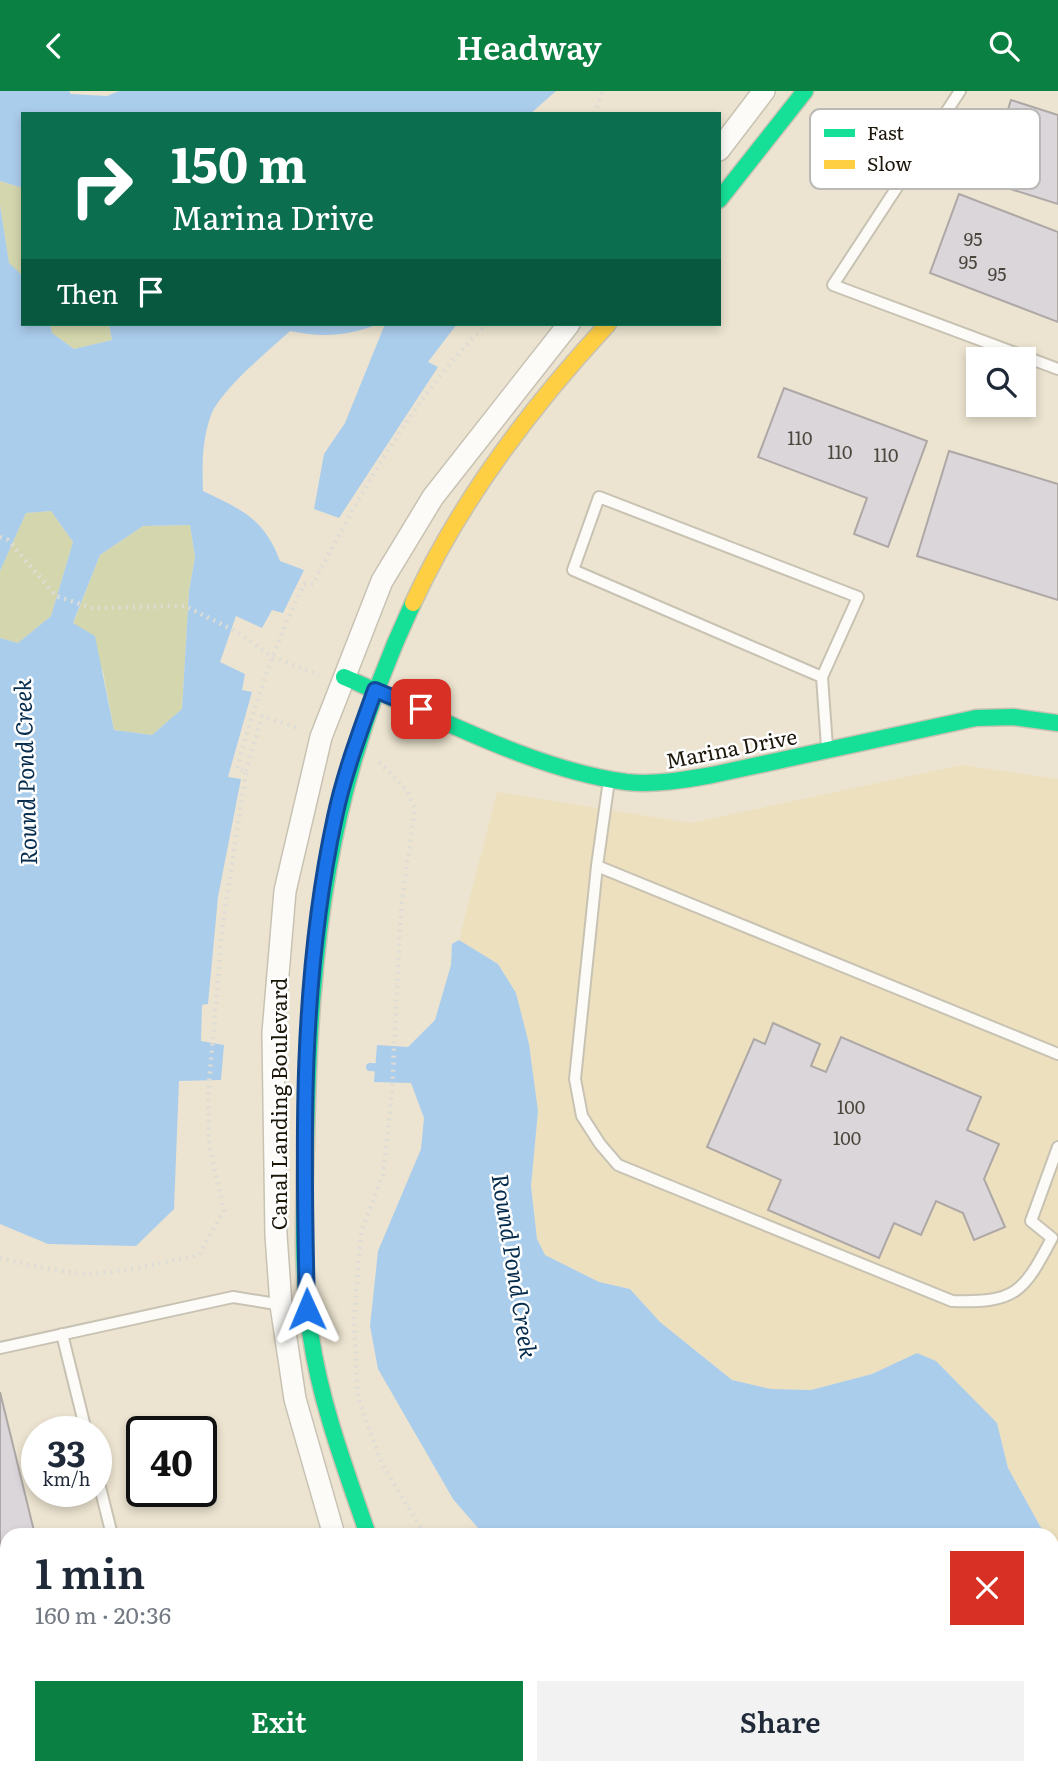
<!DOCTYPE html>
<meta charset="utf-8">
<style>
:root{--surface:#fff;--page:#f2f2f3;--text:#1f2937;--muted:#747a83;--accent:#0b8043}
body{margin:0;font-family:Literata,serif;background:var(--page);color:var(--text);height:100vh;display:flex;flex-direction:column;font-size:26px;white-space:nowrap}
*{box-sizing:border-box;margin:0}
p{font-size:23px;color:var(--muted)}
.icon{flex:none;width:38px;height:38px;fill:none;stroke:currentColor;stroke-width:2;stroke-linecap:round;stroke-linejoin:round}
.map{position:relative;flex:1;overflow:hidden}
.side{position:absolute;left:0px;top:1437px;width:1059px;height:247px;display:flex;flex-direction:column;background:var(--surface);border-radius:21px 21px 0 0;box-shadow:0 4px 10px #0003}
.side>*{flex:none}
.hud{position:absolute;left:21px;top:21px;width:700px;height:214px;border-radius:0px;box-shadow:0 4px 10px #0003;background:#0b6e4f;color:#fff;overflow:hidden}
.buttons{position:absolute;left:966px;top:256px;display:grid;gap:14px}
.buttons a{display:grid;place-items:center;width:70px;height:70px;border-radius:0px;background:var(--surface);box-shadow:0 4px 10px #0003;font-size:35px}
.speed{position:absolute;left:21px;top:1325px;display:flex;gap:14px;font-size:35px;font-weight:700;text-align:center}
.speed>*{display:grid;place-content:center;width:91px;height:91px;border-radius:50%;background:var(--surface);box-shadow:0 4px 10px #0003;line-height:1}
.speed small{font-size:18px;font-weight:400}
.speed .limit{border:4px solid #111;border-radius:10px;background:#fff;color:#111}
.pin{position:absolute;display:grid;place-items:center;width:60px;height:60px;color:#fff;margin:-30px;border-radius:14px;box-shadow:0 4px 10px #0006}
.me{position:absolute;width:77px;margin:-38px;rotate:359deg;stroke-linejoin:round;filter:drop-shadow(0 0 5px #0008)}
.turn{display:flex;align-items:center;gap:24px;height:147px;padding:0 35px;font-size:32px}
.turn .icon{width:91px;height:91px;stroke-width:2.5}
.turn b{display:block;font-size:49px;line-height:60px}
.then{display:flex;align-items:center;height:66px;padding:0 35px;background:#0003;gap:14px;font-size:26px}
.round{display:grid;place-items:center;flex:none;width:74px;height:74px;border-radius:0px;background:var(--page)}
.head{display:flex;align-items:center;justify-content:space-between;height:119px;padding:0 35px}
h1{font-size:42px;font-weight:600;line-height:52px}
.cta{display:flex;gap:14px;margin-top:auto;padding:14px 35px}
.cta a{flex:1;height:80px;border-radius:0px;background:var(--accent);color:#fff;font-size:28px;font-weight:600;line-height:80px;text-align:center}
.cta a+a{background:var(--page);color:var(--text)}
header{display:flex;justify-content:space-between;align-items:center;height:91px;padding:0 35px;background:var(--accent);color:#fff;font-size:32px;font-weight:600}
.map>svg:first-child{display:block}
</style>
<header><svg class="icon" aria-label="back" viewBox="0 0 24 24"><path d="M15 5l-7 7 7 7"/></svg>Headway<svg class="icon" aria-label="search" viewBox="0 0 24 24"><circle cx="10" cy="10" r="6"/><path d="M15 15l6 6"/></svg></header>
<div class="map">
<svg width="1058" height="1682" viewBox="0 0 1058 1682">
<rect width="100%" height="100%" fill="#ece4d0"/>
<path fill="#ede0bf" d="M962,674L1058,688V1461L1052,1454V1444H1045L1008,1377L997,1332L917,1262L872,1283L811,1299L771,1298L732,1289L660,1231L630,1198L599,1191L545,1164L537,1148L531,1095L538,1020L529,953L516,902L498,873L459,849L497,701L691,732Z"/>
<g fill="#d4d6ad">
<path d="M0,90L23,97V185L9,173L0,114Z"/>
<path d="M50,233H109L112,249L74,258L52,242Z"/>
<path d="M51,420L73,451L51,525L18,552L0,547V480L26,422Z"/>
<path d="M190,434L195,466L189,500L182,618L152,644L114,639L103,580L73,533L100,464L143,435Z"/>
</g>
<g fill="#abcdec" fill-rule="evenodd">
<path d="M0,0H69L71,3L107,5L119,0H556L530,23H23V97L0,90Z"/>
<path d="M0,114L9,172L23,185V233H50L52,242L74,258L112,249L109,233H380C345,245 326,247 290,240C269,259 221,299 211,324C202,349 202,374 203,400C242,419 264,427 280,470L304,479L283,522L272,519L262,537L236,525L220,571L245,583L242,599L252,601L228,686L241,688L218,806L208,913L202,914L201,950L224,954L221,989L179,990L174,1118L136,1155L48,1153L0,1133V547L18,552L51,525L73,451L51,420L26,422L0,480ZM190,434L195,466L189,500L182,618L152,644L114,639L95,545L73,532L100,464L143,435Z"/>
<path d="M385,233H457L428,271L438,276L339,427L314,418L324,363L345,332Z"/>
<path d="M459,849L498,873L516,902L529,953L538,1020L531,1095L537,1148L545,1164L599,1191L630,1198L660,1231L732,1289L771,1298L811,1299L872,1283L917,1262L936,1270L997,1332L1008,1377L1045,1444H484L453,1408L378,1278L370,1235L378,1160L421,1058L424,1027L411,992L374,991L377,954L408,956L435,929L451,874L452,853Z"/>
<path d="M1052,1454L1058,1461V1682H532L533,1676H1052Z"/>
</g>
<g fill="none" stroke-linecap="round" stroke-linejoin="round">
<path stroke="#abcdec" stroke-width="8" d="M370,976L386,977"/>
</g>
<g fill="#dbd6d9" stroke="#ada8a6" stroke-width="2">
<path d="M1011,9L1058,24V113L985,90Z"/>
<path d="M959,103L1058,141V231L930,182Z"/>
<path d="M784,297L927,350L888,456L854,443L867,407L758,366Z"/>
<path d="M949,360L1058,393V509L917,465Z"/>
<path d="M773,932L820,953L811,975L826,981L841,946L981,1006L967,1039L999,1053L984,1088L1005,1136L974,1149L963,1122L936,1110L921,1144L894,1132L879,1167L768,1119L781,1089L707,1056L754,948L765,953Z"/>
<path d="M0,1301L35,1444H7V1676H36L14,1682H0Z"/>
</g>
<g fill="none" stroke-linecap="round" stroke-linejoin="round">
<g stroke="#c8c2b3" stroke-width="14">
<g id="lane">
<path d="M960,0L833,194L1058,278"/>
<path d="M822,586L573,479L599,406L858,506L822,586L827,656"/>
<path d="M609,689L597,775L1058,963"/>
<path d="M597,775L575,988L582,1025L600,1053L618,1074L952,1210C1016,1212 1023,1202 1052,1147L1031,1130L1058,1056"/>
<path d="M62,1243L86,1340"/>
<path d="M0,1257L233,1206L282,1214"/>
<path d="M96,1380L112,1444"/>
<path d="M171,1676L172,1682"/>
</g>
</g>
<g stroke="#c8c2b3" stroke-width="24">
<g id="street">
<path d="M719,59L764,0"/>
<path d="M334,1444L295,1308L281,1214L276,1144L273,942L285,800L321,646L382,490L433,406L569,233"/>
<path d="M399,1676L401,1682"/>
<path d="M440,1676L442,1682"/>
</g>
</g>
<g stroke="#c8c2b3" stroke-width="19">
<g id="fast">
<path d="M719,109L805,0"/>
<path d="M344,586C431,623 534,679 626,691C655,694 684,689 712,684L976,627L1013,626L1058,632"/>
<path d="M368,1444C346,1379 321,1314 311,1246C301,1182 304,1116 306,1051C310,851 327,696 413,512"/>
</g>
</g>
<g stroke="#c8c2b3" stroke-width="19">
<path id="slow" d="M413,512C461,408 530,317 608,233"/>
</g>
<g stroke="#dedcd5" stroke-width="4.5" stroke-dasharray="2 5" stroke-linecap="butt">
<path d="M594,23L603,0"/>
<path d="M0,446L8,449L56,505L92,517L185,515L239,542L271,565L319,584"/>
<path d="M379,671L407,699L415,718L401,816L392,1001L383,1084L361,1141L354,1230L358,1307L382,1373L425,1444"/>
<path d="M246,680L262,625L301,638"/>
<path d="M0,1167C32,1174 69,1185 102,1182C135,1179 167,1170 199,1164L224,1119L209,1054L208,1005L222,839L246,680L237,678C254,614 275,553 304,493H313C359,405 415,302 487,233"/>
<path d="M481,1676L482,1682"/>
</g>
<use href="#lane" stroke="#fcfbf8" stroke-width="10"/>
<use href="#street" stroke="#fcfbf8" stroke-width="21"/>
<use href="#fast" stroke="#16e098" stroke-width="16"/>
<use href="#slow" stroke="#ffcf43" stroke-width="16"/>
</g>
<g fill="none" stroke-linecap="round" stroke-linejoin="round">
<g stroke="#114b97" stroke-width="18">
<path id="route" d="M307,1218C303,1053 300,888 335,726C344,683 360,641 375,599L421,618"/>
</g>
<use href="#route" stroke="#1a73e8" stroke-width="12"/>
</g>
<g text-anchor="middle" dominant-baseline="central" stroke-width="5" stroke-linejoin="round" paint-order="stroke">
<g font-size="18" fill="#4c473e">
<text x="973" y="147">95</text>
<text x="968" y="170">95</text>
<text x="997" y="182">95</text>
<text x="800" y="346">110</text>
<text x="840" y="360">110</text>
<text x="886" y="363">110</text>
<text x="851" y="1015">100</text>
<text x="847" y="1046">100</text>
</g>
<g font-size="21" fill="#1d170a" stroke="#fff">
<text transform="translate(731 656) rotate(-11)">Marina Drive</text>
<text transform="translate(277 1013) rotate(-90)">Canal Landing Boulevard</text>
</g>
<g font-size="23" font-style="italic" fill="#062c4e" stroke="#fff">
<text transform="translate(24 681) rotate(-92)">Round Pond Creek</text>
<text transform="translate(516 1175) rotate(81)">Round Pond Creek</text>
</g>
</g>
<rect x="810" y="18" width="230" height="80" rx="10" fill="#fff" stroke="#bbb9b6" stroke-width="2"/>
<rect x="824" y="38" width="31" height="8" fill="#16e098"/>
<rect x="824" y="69" width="31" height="9" fill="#ffcf43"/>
<g font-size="19" fill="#1d170a">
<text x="867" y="49">Fast</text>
<text x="867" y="80">Slow</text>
</g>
</svg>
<div class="buttons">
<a><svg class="icon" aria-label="search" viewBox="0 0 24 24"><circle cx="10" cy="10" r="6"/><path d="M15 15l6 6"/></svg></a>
</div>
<div class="speed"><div>33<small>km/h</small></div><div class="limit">40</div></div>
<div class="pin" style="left:421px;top:618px;background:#d93025"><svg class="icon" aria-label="arrive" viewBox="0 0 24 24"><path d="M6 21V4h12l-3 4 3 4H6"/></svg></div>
<svg class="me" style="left:307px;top:1218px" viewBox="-20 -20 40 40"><path d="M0-17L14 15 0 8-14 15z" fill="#1a73e8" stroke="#fff" stroke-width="4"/></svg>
<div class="hud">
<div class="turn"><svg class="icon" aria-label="right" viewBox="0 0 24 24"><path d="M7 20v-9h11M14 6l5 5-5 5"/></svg><div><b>150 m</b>Marina Drive</div></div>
<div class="then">Then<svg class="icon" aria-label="arrive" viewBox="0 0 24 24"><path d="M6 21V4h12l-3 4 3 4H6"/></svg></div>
</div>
<section class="side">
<div class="head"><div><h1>1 min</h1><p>160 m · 20:36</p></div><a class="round" style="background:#d93025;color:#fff"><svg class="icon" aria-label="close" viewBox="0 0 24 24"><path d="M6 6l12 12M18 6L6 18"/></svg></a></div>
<div class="cta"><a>Exit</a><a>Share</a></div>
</section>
</div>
